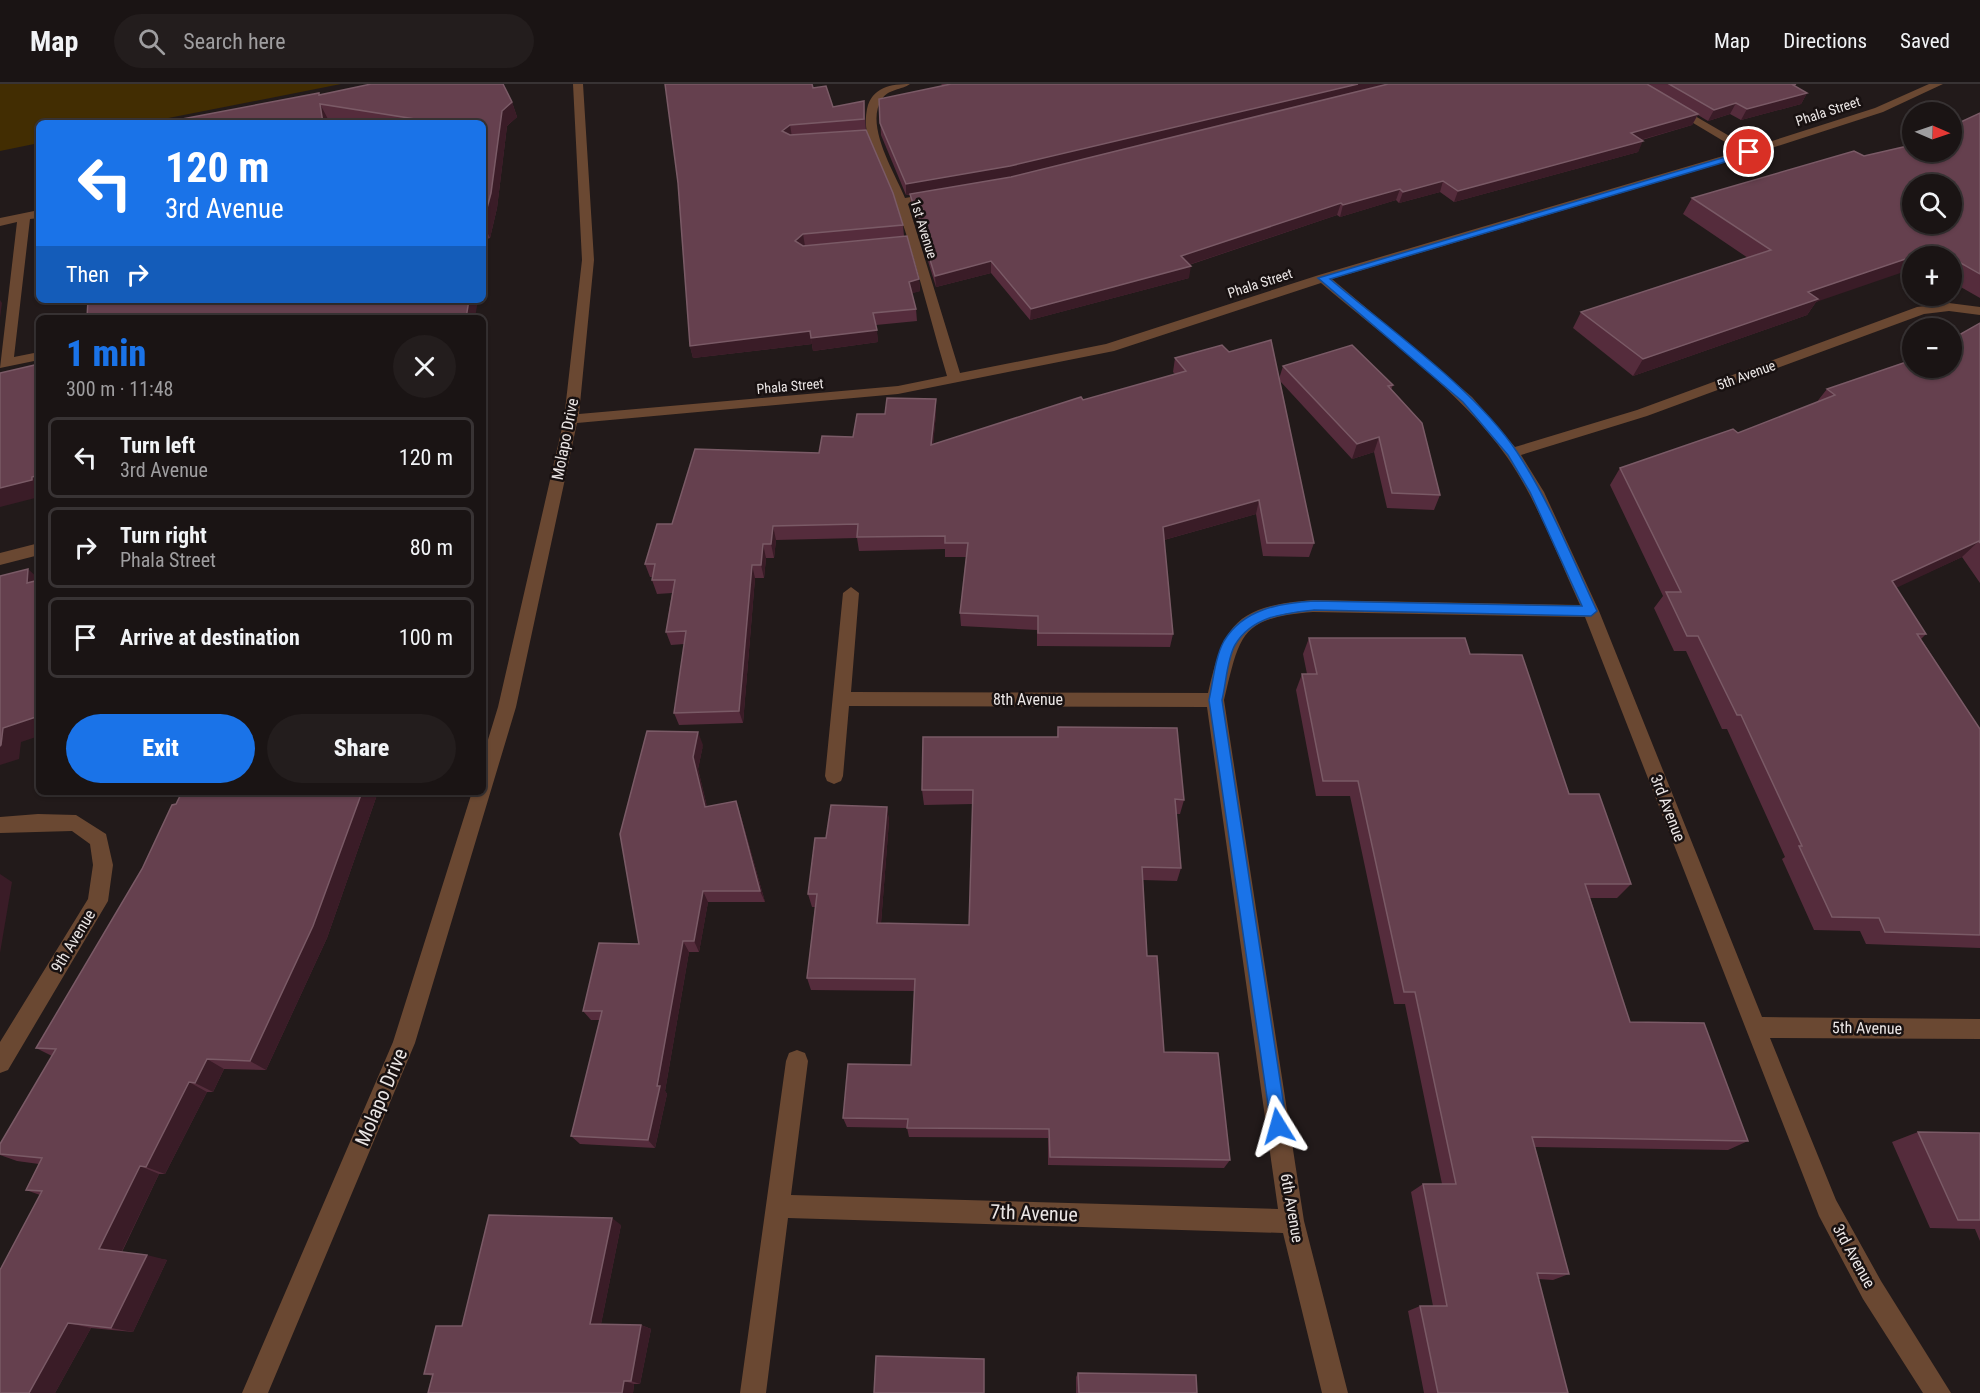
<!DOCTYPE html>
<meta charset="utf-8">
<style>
:root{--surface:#1a1414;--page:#231d1d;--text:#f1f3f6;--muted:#9f9ea0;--line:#383334;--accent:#1a73e8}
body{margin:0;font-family:"Roboto Condensed",sans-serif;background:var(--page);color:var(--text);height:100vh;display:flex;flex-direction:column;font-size:22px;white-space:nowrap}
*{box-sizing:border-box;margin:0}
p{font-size:20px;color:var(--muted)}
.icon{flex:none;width:33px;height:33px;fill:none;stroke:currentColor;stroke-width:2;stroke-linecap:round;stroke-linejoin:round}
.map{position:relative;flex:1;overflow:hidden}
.side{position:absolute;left:36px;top:231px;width:450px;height:480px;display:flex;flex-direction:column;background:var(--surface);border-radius:9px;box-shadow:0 2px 4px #0004,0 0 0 2px var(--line)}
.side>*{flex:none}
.top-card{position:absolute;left:36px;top:36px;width:450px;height:183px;border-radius:9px;box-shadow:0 2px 4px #0004,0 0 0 2px var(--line);background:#1a73e8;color:#fff;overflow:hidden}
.needle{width:39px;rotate:92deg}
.tools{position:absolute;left:1902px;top:18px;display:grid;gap:12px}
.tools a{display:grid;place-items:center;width:60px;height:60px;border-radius:50%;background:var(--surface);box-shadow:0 2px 4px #0004,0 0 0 2px var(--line);font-size:30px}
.pin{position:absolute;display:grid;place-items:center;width:51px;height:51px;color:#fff;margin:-26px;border:3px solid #fff;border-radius:50%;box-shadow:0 2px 6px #0007}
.me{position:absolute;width:66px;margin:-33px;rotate:352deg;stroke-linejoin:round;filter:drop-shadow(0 0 4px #0008)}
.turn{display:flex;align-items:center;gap:21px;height:126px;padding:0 30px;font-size:27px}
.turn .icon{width:78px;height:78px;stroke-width:2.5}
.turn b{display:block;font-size:42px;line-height:51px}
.then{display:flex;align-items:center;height:57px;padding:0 30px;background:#0003;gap:12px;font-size:22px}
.round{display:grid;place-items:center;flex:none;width:63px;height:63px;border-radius:32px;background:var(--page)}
.summary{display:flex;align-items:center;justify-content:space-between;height:102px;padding:0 30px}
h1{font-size:36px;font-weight:800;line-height:45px;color:var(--accent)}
.button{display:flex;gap:12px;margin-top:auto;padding:12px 30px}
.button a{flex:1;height:69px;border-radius:36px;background:var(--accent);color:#fff;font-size:24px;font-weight:800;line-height:69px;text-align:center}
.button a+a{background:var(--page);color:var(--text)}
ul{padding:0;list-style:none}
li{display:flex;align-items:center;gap:18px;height:81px;margin:0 12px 9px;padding:0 18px;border:3px solid var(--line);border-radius:9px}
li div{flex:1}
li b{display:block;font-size:22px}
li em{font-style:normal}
header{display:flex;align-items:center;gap:36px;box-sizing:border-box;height:84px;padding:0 30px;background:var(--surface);border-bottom:2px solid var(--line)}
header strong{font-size:28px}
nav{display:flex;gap:33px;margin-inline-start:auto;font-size:21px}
.search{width:420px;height:54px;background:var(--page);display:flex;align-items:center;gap:15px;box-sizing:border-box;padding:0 21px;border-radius:33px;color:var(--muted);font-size:22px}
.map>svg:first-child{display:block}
</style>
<header>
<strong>Map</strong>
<div class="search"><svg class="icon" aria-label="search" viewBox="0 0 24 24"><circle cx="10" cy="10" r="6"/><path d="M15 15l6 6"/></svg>Search here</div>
<nav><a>Map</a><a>Directions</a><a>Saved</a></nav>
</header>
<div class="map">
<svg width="1980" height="1309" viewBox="0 0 1980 1309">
<rect width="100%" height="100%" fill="#221a1a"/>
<path fill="#422d02" d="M0,0H341L143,39H39V59L0,67Z"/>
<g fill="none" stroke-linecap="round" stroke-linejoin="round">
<g fill="#6a4832" fill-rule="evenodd">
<path d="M573,0H583L594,176L579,330L898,302L947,292C930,235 916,176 896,120C886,90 860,59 867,25C872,3 891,0 910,0C902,6 888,5 882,15C864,41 895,89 905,114L934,109L940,113L908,120L960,289L1106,260L1319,191L1740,67L1628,0H1640L1750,64L1875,24L1929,0H1943L1883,28L1753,70L1332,195L1472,313L1515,363L1637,326L1917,223L1949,219L1980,223V231L1949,227L1924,230L1647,332L1521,371L1544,408L1599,527L1762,933L1980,935V955L1770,954L1836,1116L1881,1197L1951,1309H1923L1863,1215L1819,1132L1585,533L1313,528C1239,534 1240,551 1224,616L1304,1137L1348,1309H1322L1283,1149L788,1134L766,1309H740L786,977L789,969L797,966L805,969L808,977L791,1111L1278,1125L1207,623L849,622L843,692L841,697L834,700L827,697L825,692L843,509L851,503L859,509L851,608L1208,609C1224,538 1238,522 1313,516L1580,521C1557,471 1538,418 1507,373C1460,306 1383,252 1321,199L1114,267L898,310L577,339L516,623L415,959L268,1309H242L393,958L472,708H483V672L498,623L564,335L582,176Z"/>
<path d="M39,126V134L30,135L14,273L39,268V276L0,284L17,138L0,142V134Z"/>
<path d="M39,459V471L0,481V469Z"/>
<path d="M38,730L76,731L106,750L113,781L108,817L8,986L0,989V958L88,815L93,781L90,760L72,747L0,749V733Z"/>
</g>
</g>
<g fill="#552c3c">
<path d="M941,0H1796L1795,2L1807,9L1801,20L1741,36L1730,30L1708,37L1698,31L1692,41L1642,56L1638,68L1454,118L1440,108L1399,119L1396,116L1340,133L1337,131L1189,181V194L1030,236L991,189L936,203L911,122L910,111H906L881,51L879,15L943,2Z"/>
<path d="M813,4L833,23L864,17L866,47L903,141L904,152L919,195L920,207L912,209L916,225L917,237L876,241L878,258L813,267L812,260L693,274L690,262L678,99Z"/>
<path d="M319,9L320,11L512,18L517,33L507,42L497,124L490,154L487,155L483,180V39H355L328,35L161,39Z"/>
<path d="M1980,29V214L1952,198V172H1912L1816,218L1807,231L1633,292L1573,244L1581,228L1748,174L1683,130L1692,114L1864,72L1912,68Z"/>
<path d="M1980,239V499L1962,473L1896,503L1926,550L1921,555L1980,645V864L1866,860L1860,847L1814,846L1782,775L1785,773L1727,645H1722L1686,567H1674L1654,524L1663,512L1610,401L1620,384L1738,349L1816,319L1827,305L1911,277Z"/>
<path d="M1229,268L1279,295L1283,282L1393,301L1391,306L1440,411L1434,426L1387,424L1374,368L1352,375L1280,297L1314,459L1309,473L1263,472L1256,430L1164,456L1173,550L1170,563L1037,562V546L961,542L960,529L966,473H945V465L859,467L857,454L776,456L774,474H766L764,494H755L743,639L679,641L674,629L684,560L671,561L666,548L672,509L657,510L652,496L653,493H650L645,480L672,440L853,353L885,330L936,315V329L933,360L1083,316L1175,290L1173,288L1175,274Z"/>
<path d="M1309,554L1470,570L1569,710L1631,800L1617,814H1590L1630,938L1748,1057L1728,1066L1535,1063L1569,1190L1553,1196L1538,1195L1568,1309H1424L1408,1227L1420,1222H1433L1411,1108L1423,1100H1442L1405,920H1394L1350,712H1316L1296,606L1302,590H1307L1303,570Z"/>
<path d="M1058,643L1184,716L1180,730H1176L1181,784L1177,797L1143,796L1147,872L1164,968L1230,1076L1224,1084L1048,1081V1054L909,1053L907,1044L847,1043L843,1034L911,981L914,907L811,906L807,894L815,823H812L808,810L826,754L887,723L889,737L881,839L969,841L973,720L924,721L922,706L1057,653Z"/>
<path d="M703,661L698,685L707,723L736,717L740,729L765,818H708L699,868H689L665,1007L667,1010L655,1064L580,1060L571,1052L600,936H591L583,927L639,860Z"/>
<path d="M182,708H378L327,854L266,986L224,985L213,1008H207L165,1090H159L122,1168L167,1176L133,1248L91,1244L55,1309H0L40,1111L26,1106L39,1080L17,1077L0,1071V1060L52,972L36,964L142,785Z"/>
<path d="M1918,1048L1980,1049V1157L1975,1145L1930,1144L1892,1058Z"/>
<path d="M621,1141L601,1240L641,1241L651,1245L640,1300H634L633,1309H428L433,1292L424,1290L462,1242Z"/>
<path d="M1078,1289L1197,1309H1076V1293Z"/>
</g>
<g fill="#3a1c27">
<path d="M1358,0H1401L1010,94L906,111V100Z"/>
<path d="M1807,9L1801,20L1741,36L1747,25Z"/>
<path d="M512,18L517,33L507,42L497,124L490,154L483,139L502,27Z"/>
<path d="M1736,19L1730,30L1708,37L1714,26Z"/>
<path d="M320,20L328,35V39H323Z"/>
<path d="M1698,30L1692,41L1626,60L1631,49Z"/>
<path d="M790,41L792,53L782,47Z"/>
<path d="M1643,57L1638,68L1454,118L1458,107Z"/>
<path d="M1443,97L1440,108L1399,119L1403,108Z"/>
<path d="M1400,105L1396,116L1340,133L1343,121Z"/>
<path d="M1341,119L1337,131L1179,184L1181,172Z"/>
<path d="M483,145L487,155L483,180Z"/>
<path d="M803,150L805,162L797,169L795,157Z"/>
<path d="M1935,165L1929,172H1913Z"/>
<path d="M1912,173V185L1816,218L1807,231L1633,292L1643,275L1808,208Z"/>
<path d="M991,177V189L936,203L935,192Z"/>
<path d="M1191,182L1189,194L1030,236L1031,225Z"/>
<path d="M919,195L920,207L910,210L909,198Z"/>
<path d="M0,216L2,219L0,234Z"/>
<path d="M338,216H352L346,234L337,220Z"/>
<path d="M469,216H478L475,234H466Z"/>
<path d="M877,246L878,258L813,267L811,254Z"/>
<path d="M810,247L812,260L693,274L690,262Z"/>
<path d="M936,315V329L932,375L931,361Z"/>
<path d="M1379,353L1374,368L1352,375L1357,360Z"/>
<path d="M39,391V413L0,423V404Z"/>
<path d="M1259,416L1256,430L1160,457L1163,443Z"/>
<path d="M773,442L776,456L774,474L771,460Z"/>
<path d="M1979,457L1962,473L1877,513L1892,497Z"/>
<path d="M763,460L766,474L764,494L761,481Z"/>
<path d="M752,481L755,494L743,639L739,627Z"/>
<path d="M28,485L39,495V511L27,499Z"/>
<path d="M39,632V652L21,658L19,675L0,681V662L3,644Z"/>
<path d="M698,648L703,661L698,685L710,735L705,723L693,673Z"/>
<path d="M362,708H378L327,854L266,986L250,977Z"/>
<path d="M736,717L740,729L765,818L760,807Z"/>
<path d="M887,723L889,737L880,852L877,839Z"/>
<path d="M0,790L12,798L0,869Z"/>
<path d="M703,807L708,818L699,868L694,857Z"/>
<path d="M683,857L689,868L665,1007L667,1010L655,1064L648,1056Z"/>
<path d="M207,975L224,985L213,1008L195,999Z"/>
<path d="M189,998L207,1008L165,1090L146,1083Z"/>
<path d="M140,1082L159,1090L120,1171L99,1165Z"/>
<path d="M612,1134L621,1141L600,1245L590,1240Z"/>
<path d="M147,1171L167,1176L133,1248L111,1244Z"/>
<path d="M68,1239L91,1244L55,1309H29Z"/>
<path d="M641,1241L651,1245L640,1300L631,1297Z"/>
<path d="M624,1297L634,1300L633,1309H622Z"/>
</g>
<g fill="#65404e" stroke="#7a5a66" stroke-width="1.5" fill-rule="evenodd">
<path d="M371,0H503L512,18L502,27L491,109L483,139V39H435L434,38L320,20L323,39H161L319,9V11Z"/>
<path d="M665,0H812L813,4L826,2L833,23L864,17V35L790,41L782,47L790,51L866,46L893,109L903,141L803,150L795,157L803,162L907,152L919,195L909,198L916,225L873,229L877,246L811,254L810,247L690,262L678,99Z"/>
<path d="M951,0H1358L1010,82L906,100L880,39L879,15Z"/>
<path d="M1388,0H1647L1698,30L1631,49L1643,57L1458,107L1443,97L1403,108L1400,105L1343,121L1341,119L1181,172L1191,182L1031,225L991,177L935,192L910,110L1011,93Z"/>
<path d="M1669,0H1796L1793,1L1807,9L1747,25L1736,19L1714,26Z"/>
<path d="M1980,29V190L1952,174V172H1949L1935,165L1808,208L1818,215L1643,275L1581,228L1771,166L1692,114L1854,67L1864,72L1912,61V68H1952V42ZM1912,100H1952V140H1912Z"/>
<path d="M88,216H338L337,220H354L355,216H469L466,234H87Z"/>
<path d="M1980,239V459L1979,457L1892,497L1926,550H1917L1980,645V851L1885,848L1879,834L1832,833L1799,762H1802L1741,631H1737L1698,552H1687L1666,508H1681L1620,384L1733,345L1738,349L1835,311L1827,305L1912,276V284H1952V255Z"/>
<path d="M1271,256L1314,459H1267L1259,416L1163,443L1173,550L1038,549V532L960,529L968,459H945V452L857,453L858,440L773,442L771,460H763L761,481H752L739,627L674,629L686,547L666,548L675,496H652L655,480H645L657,440H672L695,365L819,369L822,352L853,353L857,330H885L887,314L936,315L931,361L1081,313L1083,316L1186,287L1175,274L1222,261L1229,268Z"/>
<path d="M1352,261L1393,301L1388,302L1422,339L1440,411L1392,409L1379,353L1357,360L1283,282Z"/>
<path d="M39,280V391L32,393V396L0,404V289Z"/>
<path d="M28,485L27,499L39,496V632L3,644L1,661L0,662V492Z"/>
<path d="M1309,554H1465L1470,570L1522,571L1569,710H1599L1631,800H1585L1630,938L1704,939L1748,1057L1532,1053L1569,1190L1537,1189L1568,1309H1438L1420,1222H1447L1423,1100H1456L1415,908H1404L1358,697H1323L1302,590H1317Z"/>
<path d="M1058,643L1177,644L1184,716L1175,715L1181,784L1142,783L1147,872H1157L1164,968L1218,969L1230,1076L1050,1073L1049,1045L907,1044L908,1035L843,1034L848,980L911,981L915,895L807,894L817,810H808L815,754H826L831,721L887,723L877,839L969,841L973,706H922L923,653H1058Z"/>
<path d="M647,647L698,648L693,673L705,723L736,717L760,807H703L694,857H683L657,1002H660L648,1056L571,1052L602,927H583L599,859L639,860L620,750Z"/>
<path d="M182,708H362L313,842L250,977L207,975L195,999L189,998L146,1083L140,1082L99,1165L147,1171L111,1244L68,1239L29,1309H0V1186L42,1107L26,1106L42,1074L0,1070V1060L56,965L36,964L142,785L172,721L176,720Z"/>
<path d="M1918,1048L1980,1049V1136H1958Z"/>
<path d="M489,1131L612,1134L590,1240L641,1241L631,1297H624L622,1309H428L433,1290H424L436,1242H462Z"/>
<path d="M876,1272L984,1275V1309H874Z"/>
<path d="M1078,1289L1196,1291L1197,1309H1079Z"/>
</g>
<path fill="#1a73e8" stroke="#114b97" stroke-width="1.5" d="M1749,66L1752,70L1330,195C1389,245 1475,305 1517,368C1550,418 1572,474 1597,527L1591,532L1314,526C1285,529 1252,532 1235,561C1227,575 1226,600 1222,616L1287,1042L1284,1048L1278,1051L1272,1048L1209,616C1213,598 1215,573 1224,557C1243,525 1280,519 1314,517L1582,522L1530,408L1508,371L1463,318L1318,194Z"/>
<g text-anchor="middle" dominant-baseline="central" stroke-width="5" stroke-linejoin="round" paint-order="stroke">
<g font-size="14" fill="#ebe6e5" stroke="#181111">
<text transform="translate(1828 27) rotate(-18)">Phala Street</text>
<text transform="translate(924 145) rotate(73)">1st Avenue</text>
<text transform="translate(1260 199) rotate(-18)">Phala Street</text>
<text transform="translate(1746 291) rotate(-20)">5th Avenue</text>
<text transform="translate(790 302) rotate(-5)">Phala Street</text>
</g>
<g font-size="16" fill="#ebe6e5" stroke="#181111">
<text transform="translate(565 355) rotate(-79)">Molapo Drive</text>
<text x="1028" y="615">8th Avenue</text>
<text transform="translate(1668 724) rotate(69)">3rd Avenue</text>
<text transform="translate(73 857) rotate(-59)">9th Avenue</text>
<text transform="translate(1867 944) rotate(1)">5th Avenue</text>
<text transform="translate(1292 1124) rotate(80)">6th Avenue</text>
<text transform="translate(1854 1172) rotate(61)">3rd Avenue</text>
</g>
<g font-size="20" fill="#ebe6e5" stroke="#181111">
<text transform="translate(381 1013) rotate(-67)">Molapo Drive</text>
<text transform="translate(1034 1129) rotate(2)">7th Avenue</text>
</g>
</g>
</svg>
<div class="tools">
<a><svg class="needle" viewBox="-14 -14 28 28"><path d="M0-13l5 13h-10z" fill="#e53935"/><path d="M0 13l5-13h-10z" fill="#9f9ea0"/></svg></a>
<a><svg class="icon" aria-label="search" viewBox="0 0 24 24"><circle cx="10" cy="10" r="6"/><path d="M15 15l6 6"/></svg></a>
<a>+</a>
<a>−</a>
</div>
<div class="pin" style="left:1749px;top:68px;background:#d93025"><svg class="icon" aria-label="arrive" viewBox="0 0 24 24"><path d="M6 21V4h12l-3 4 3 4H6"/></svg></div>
<svg class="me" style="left:1278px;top:1042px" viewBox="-20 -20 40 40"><path d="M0-17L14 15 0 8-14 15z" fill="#1a73e8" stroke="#fff" stroke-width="4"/></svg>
<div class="top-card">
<div class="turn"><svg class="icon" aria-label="left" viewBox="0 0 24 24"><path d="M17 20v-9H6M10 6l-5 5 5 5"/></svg><div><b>120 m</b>3rd Avenue</div></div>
<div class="then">Then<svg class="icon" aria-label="right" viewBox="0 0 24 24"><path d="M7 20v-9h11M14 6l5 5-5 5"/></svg></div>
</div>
<section class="side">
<div class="summary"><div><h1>1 min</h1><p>300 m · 11:48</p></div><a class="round"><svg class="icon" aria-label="close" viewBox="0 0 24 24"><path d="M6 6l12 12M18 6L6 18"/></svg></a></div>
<ul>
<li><svg class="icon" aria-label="left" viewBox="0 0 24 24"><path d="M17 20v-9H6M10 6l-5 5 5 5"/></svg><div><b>Turn left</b><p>3rd Avenue</p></div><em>120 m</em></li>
<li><svg class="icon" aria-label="right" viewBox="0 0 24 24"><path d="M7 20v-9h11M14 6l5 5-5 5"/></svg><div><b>Turn right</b><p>Phala Street</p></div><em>80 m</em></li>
<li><svg class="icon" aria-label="arrive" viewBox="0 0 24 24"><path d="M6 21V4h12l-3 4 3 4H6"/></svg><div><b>Arrive at destination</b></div><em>100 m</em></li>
</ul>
<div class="button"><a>Exit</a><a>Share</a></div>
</section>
</div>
